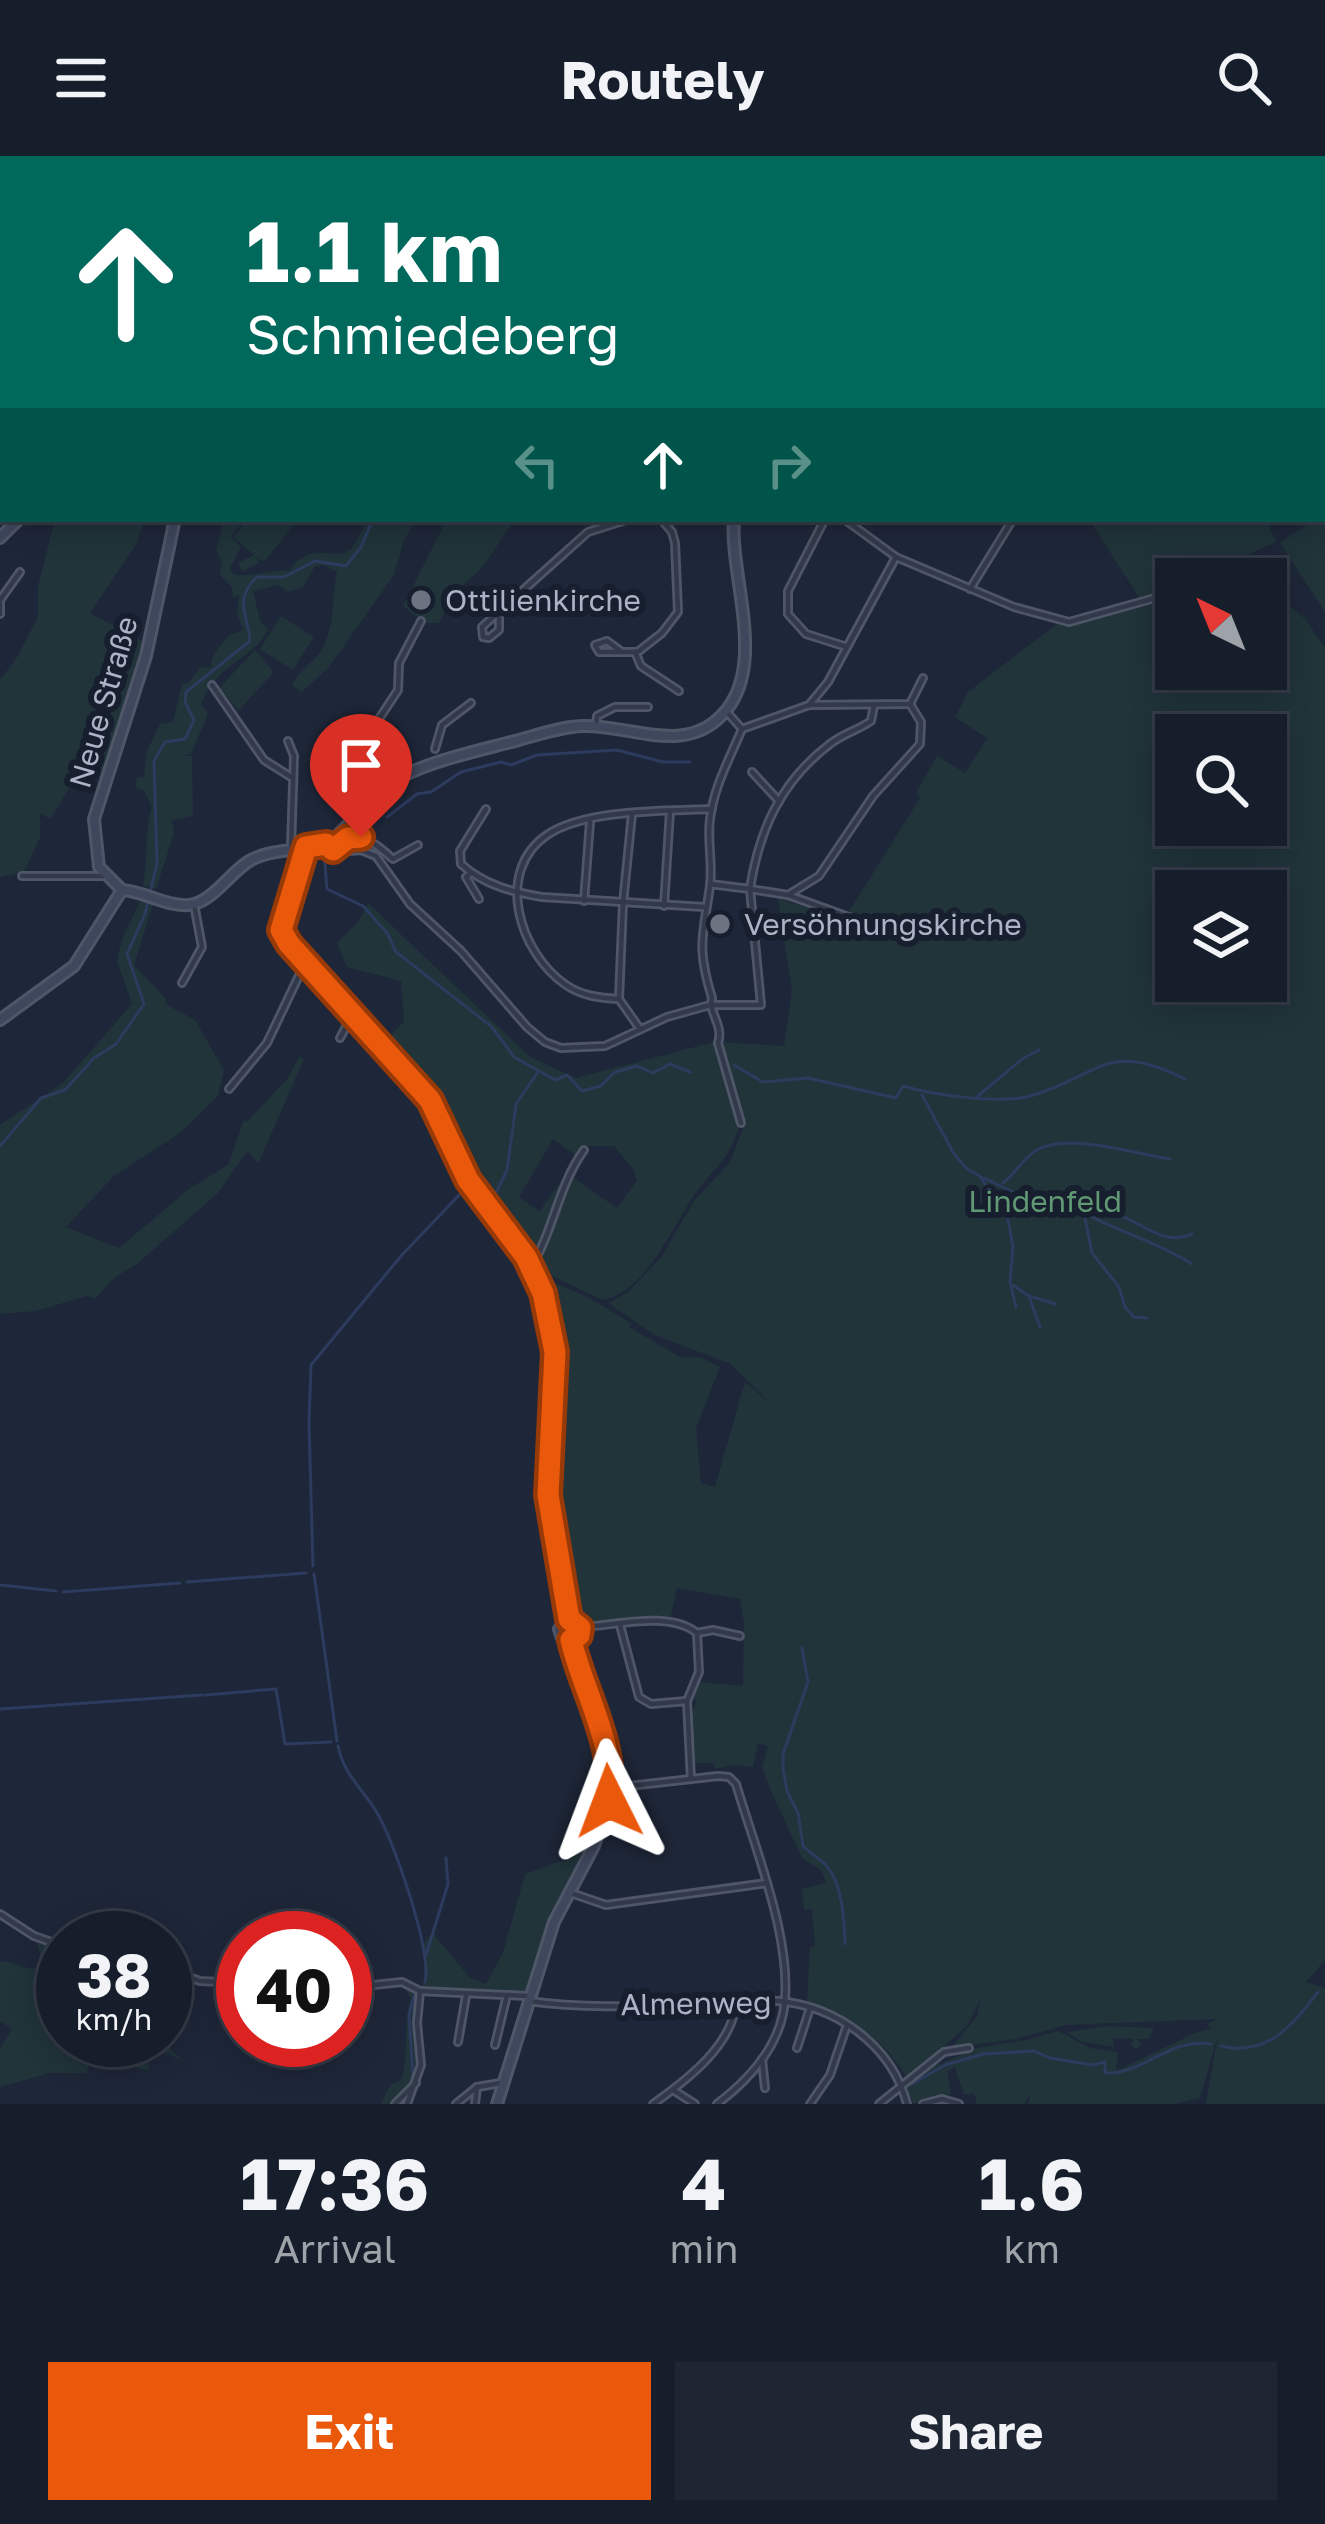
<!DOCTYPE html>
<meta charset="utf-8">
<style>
:root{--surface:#161d2b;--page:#1f2633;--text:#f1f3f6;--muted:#9ea2a9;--line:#353b47;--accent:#ea580c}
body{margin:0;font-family:"Golos Text",sans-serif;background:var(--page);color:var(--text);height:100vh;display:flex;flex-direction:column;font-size:45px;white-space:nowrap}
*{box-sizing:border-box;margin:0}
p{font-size:39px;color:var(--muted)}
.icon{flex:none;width:66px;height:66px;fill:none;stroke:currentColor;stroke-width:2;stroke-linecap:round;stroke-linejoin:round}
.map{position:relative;height:1948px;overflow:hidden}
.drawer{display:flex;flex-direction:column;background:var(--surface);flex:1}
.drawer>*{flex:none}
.top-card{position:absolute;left:0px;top:0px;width:1326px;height:366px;box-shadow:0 6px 30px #0003,0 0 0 3px var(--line);background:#00695c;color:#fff;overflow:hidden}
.needle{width:78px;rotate:317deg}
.controls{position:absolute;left:1155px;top:402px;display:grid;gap:24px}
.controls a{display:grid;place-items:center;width:132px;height:132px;border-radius:0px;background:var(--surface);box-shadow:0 6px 30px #0003,0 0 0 3px var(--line);font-size:60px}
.speed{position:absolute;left:36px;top:1755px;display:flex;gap:24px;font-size:60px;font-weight:700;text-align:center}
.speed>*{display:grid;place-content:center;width:156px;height:156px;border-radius:50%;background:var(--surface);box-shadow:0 6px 30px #0003,0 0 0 3px var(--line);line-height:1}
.speed small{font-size:30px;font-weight:400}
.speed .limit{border:18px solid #d22;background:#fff;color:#111}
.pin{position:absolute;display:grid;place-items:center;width:102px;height:102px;color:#fff;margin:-123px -51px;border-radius:50% 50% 50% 0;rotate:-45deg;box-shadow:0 0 12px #0007}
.pin .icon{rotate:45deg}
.me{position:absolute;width:132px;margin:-66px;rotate:357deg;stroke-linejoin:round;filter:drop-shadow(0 0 9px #0008)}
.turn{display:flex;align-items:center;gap:42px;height:252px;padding:0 48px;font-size:54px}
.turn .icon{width:156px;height:156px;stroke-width:2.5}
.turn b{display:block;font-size:84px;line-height:102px}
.lanes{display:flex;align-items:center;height:114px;padding:0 48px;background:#0003;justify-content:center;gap:60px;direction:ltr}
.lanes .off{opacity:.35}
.eta{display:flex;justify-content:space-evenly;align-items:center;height:204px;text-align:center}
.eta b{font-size:72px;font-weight:700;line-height:84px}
.cta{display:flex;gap:24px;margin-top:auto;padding:24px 48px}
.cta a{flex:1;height:138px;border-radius:0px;background:var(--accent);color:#fff;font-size:48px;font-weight:700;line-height:138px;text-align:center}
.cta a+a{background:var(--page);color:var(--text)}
header{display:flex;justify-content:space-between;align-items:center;height:156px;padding:0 48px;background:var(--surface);font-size:54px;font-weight:700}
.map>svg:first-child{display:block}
</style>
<header><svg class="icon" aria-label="menu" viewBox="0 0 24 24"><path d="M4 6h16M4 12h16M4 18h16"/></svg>Routely<svg class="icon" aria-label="search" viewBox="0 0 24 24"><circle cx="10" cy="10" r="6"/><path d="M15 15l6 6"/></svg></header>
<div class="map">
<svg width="1325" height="1948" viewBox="0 0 1325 1948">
<rect width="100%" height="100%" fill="#1e2739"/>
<g fill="#20343a" fill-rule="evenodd">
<path d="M835,0H1309L836,3Z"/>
<path d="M1325,357V456L1280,387L1316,363H1323Z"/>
<path d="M55,363L144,364L137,387L90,457L144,486L101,621L79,617L50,663L40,657V681L24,716L0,721V524L16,503L38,461V431Z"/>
<path d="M225,363H245L231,381L241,391L230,412L233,418C252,423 269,412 289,415C306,392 317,397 343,398L352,392L369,363H416L403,387L394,419L329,511L302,536L292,529C299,513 315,506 323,492C336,466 331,442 337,416L324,409L315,410L304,430L289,436L278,429L253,435L260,464L268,474C252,505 218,506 201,548L208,558L191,598L181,600H192L193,660L172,664L174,677L156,733L143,729C148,707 145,665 152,652L144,634L135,631L137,622L144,621L147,595L160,568L173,566L182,528L189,526L200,511L210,512L213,499L229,479L243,474L237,458L239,439L233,442L232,431L220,419L222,407L216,393Z"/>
<path d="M248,363H298L264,406L257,401L259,407L242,416L238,407L254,399L233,381Z"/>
<path d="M447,363H515L482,412L453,438L439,467H425L403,450Z"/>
<path d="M1089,363H1266L1276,386L1193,423H1176V430L1140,443Z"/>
<path d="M1266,429L1305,463L1325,492V1804L1306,1826L1325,1832V1948H1206L1218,1879L1200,1942L1173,1948H1029L1030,1938L1024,1948H977L974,1937L964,1939L955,1911L947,1915L951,1938L913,1948L907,1932L934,1906L938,1909L965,1897L964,1894L1026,1884L1058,1875L1090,1892L1118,1896L1116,1915L1195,1877L1210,1873L1208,1868L1216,1863L1066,1869L1016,1883L951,1892L977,1860L981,1842L967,1870L907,1922C885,1884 849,1859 807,1846L810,1791L815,1790L812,1753H804L802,1733L826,1727L822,1715L802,1702L771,1635L762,1611L768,1590L758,1587L753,1611L736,1609L715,1613L714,1607H695L692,1557L697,1545L692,1542L700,1526L743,1530L744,1468L740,1443L677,1432L670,1464L587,1468L576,1459L574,1450L553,1318L562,1196L561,1179L544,1124C576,1133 603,1149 632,1168L629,1171L680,1201L702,1202L720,1211L696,1272L701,1327L715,1331L745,1226L770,1247L731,1208L655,1179L608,1147L627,1137L662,1100L694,1045L730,1006L743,972L739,971C727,1009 713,1011 693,1041C671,1074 646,1135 603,1144L541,1115L534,1103H529L470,1021L434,946L384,887L404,865L401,825L347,811L337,787L359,765L368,747L530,901L576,922L714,886L784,890L792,835L778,743L845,762L920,642L916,637L937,600L965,617L987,582L955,561L968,536L1057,468L1069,470L1147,450L1176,437V513H1266ZM1176,579H1266V669H1176ZM1176,735H1266V825H1176ZM553,983L576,1000L583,990H614L633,1013L637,1024L617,1052L567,1017L539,1056L519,1041Z"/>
<path d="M281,460L314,481L293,514L260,493Z"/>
<path d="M255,494L274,516L239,554L219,532Z"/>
<path d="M142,741L154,745L134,809L165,842L167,849L195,864L224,914L218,940L180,977L114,1020L66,1071L119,1092L189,1033L228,1009L244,964L247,966L287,923L300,900L304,903L258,1008L248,994L218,1037L137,1108L114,1122L95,1143L87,1140L36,1155L0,1158V969L63,927L132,848L117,805L121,786Z"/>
<path d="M580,1688L591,1689L566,1736L527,1836C491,1838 457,1834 422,1830L427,1812L422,1790L432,1776L470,1822L486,1828L503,1797L525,1718L578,1699Z"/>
<path d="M37,1786L63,1793V1884H161L182,1904L157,1894L148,1899L149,1915L135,1911L133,1902L83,1888L82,1893L90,1899L87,1917H49L0,1931V1892L12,1873L0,1865V1806C14,1804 23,1815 38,1812L41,1802Z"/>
<path d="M401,1827L415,1834C417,1842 419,1905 417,1912C416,1921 410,1931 407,1940L401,1936L394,1948H381L390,1929L401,1924C410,1896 402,1869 411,1842Z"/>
<path d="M1109,1870L1154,1872L1149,1883H1137L1141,1889L1136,1894L1131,1889L1134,1883L1113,1882L1114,1891L1080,1885L1067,1876Z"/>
</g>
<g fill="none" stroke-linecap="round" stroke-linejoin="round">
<g stroke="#2c3b5e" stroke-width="3">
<path d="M1043,0L1045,3"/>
<path d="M1151,0L1153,3"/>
<path d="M1203,0H1207"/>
<path d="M1261,0L1265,3"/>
<path d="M404,3L405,0"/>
<path d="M971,3L973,0"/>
<path d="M1072,3L1073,0"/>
<path d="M1165,3L1169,0"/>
<path d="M1323,31L1325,32"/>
<path d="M387,661L417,638L431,636L461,616L501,606L511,609L537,599L617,594L663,606H690"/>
<path d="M324,697L327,733L363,750L387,777L396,796L492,871L514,901L555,924L567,919L582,935L601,930L615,916L637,910L653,917L670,908L690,916"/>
<path d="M734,909L763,926L808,922L896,942L903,930C933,939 1003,949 1034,939C1102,918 1107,884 1185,923"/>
<path d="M922,939L954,998L967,1013L980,1020L1008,1064L1013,1090L1010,1126L1016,1151"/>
<path d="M978,940L1022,903L1039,894"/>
<path d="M0,990L41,942L65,934L94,902L116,888L144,848L127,798L145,758L157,707L154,605L165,586L185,583L194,564L185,546L186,536L250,485C248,458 233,444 257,421H284L315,405L346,410L361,391L373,363"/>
<path d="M984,1022L1032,1045L1084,1057L1092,1097L1119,1131L1125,1151L1134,1161L1147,1162"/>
<path d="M1003,1027C1016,1018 1023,1001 1037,994C1070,976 1134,998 1170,1003"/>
<path d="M491,1047L507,1014L516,948L538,916"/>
<path d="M1085,1057C1099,1058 1114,1057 1126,1062C1150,1073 1166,1089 1192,1078"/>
<path d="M1086,1058C1122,1077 1159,1087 1192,1108"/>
<path d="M1013,1129L1029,1140L1040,1171"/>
<path d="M1029,1140L1056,1148"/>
<path d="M313,1410L309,1267L311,1209L401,1100L463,1035"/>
<path d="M314,1418L337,1585"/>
<path d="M187,1426L306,1417"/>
<path d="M0,1429L56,1435"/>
<path d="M63,1436L180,1427"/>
<path d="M802,1492L808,1526L783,1598V1612L787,1635L798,1657L803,1690C810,1697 819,1702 826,1709C843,1728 844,1764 845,1788"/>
<path d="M205,1539L276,1533L285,1588L331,1586"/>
<path d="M0,1553L202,1539"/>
<path d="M338,1590C344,1619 361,1631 376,1655C394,1684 432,1795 425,1826"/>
<path d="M426,1799L448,1728L446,1702"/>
<path d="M1221,1890C1267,1901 1292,1870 1318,1836"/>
<path d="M413,1920L409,1859L415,1837"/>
<path d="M912,1928L945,1909L983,1898L1034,1895L1050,1902L1093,1909L1105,1906V1917C1144,1919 1169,1881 1211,1888"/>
</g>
<g stroke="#4f5668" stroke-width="10">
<g id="street">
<path d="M72,0L81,3"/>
<path d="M133,0L136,3"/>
<path d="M267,0L270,3"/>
<path d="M499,0L501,3"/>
<path d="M52,3L53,0"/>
<path d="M299,3L300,0"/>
<path d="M0,118L3,111"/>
<path d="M1323,124L1325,134"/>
<path d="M0,174L3,173"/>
<path d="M0,279L3,274"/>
<path d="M825,363L788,435V458L806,478L847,491"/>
<path d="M844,363L896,401L1014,451L1069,466L1155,442"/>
<path d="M970,433L1013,363"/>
<path d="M0,444L20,416"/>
<path d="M0,447V458"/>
<path d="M499,456V474L489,482L483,481L482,471L588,376L629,363"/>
<path d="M622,496L607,485L595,489L599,496H635L639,495L662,477L678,456L675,387L672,376L661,363"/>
<path d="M635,496L641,510L679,535"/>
<path d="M212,529L264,604L291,621"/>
<path d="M809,549L828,526L896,401"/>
<path d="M726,555L742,573"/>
<path d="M596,571L597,560L615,551H648"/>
<path d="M742,573L809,549L910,548L923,522"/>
<path d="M288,585L294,600L291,691"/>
<path d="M435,593L442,569L471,547"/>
<path d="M752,616L779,645"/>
<path d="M378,634L373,572L398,534L399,507L421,465"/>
<path d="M486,653L460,695L461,708C484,729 512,736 542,741L704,751"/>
<path d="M325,688L337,696L361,694L376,700L410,748L461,795L527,871L545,886L561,892L605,890L667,861L710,849H761L750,733L788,739L819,720L873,640L920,588L921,566L910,548"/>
<path d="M333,695C357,672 372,684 393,703L418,689"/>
<path d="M471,717L466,721L479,743"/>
<path d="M22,720H105"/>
<path d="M710,728L750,733C759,674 781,625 830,588C843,578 858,574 871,565L874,549"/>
<path d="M788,739L868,768"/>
<path d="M584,745L590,666"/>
<path d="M664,750L670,655"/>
<path d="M182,827L202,791L194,748"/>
<path d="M619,843L623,747L632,658"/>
<path d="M640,873L619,843C600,842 582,840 566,829C519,797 494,715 547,679C585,653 666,655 712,653"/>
<path d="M340,882L353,858"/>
<path d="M229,933L267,887L306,805"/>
<path d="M741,967L718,887C724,869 708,857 712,842C696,790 703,780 710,730C713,707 707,685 710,663C714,630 730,602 742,573"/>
<path d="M531,1111C554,1074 558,1030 584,994"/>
<path d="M620,1469L639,1541L651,1548L687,1545"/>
<path d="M580,1471C614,1470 669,1454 697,1477L699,1516L687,1545L691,1623"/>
<path d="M697,1477L713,1474L740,1480"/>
<path d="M611,1632L718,1620L729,1621L736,1628C755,1693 796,1791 783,1858C775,1895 746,1926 717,1948"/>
<path d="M568,1736L606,1749L767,1727"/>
<path d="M0,1758L34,1780L63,1790"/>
<path d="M165,1812L200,1825L243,1827"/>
<path d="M345,1832L402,1826L420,1835"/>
<path d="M420,1835L527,1840"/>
<path d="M529,1845C582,1853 642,1850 696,1848C723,1847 751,1843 779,1845C838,1851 892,1890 907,1948"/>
<path d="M458,1886L466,1840"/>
<path d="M495,1889L507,1839"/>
<path d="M797,1892L810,1852"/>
<path d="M762,1903L765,1932"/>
<path d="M673,1934L695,1948"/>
<path d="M395,1948L416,1927"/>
<path d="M407,1948L421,1909L417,1867L420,1835"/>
<path d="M456,1948L477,1931L501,1927"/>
<path d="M475,1948L477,1931"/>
<path d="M653,1948C687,1924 733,1889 736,1846"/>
<path d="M810,1948L830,1919L847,1869"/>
<path d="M879,1948L944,1896L969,1892"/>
<path d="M923,1948L942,1943L959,1948"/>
</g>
</g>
<g stroke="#4f5668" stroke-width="14">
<g id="secondary">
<path d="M232,3V0"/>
<path d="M1323,65L1325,66"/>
<path d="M0,382L19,363"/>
<path d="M306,691L281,767L284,782L430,944L468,1024L525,1101L543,1137L555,1196L548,1339L569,1463L580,1471L579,1479L571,1484L562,1482L559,1473L569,1463"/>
<path d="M122,734C145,735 172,754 194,748C216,742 231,715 251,704C278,690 311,697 330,685C351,672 361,646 381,632C421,606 474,596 519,584C540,578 561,571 582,570C629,568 683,600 722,559C769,511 729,420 734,363"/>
<path d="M122,734L99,711L94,663L146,500L175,363"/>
<path d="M0,864L74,810L122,734"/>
<path d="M497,1948L554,1766L594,1690L609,1645L606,1589L571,1484"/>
</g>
</g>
<use href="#street" stroke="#32394a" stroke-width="4.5"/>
<use href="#secondary" stroke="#3f475d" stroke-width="8"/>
</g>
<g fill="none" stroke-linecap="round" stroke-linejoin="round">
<g stroke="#983908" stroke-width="30">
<path id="route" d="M361,681L348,682L333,694L326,688L306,691L281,774L289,788L430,944L468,1024L526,1101L543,1137L555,1196L548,1339L569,1463L580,1472L579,1479L571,1484C584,1539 616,1587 609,1645"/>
</g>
<use href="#route" stroke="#ea580c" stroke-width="21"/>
</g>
<g fill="#6b7280" stroke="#171e2e" stroke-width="4.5">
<circle cx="421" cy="444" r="12"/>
<circle cx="720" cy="768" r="12"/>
</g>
<g text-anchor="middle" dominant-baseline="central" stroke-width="12" stroke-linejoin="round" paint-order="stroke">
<g font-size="30" fill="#acb3c7" stroke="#171e2e" text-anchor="start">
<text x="445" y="444">Ottilienkirche</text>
<text x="744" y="768">Versöhnungskirche</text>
</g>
<g font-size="30" fill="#acb3c7" stroke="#171e2e">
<text transform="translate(103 546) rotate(-74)">Neue Straße</text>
<text transform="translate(696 1847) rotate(-1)">Almenweg</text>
</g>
<g font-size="30" fill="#619974" stroke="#171e2e">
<text x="1045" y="1045">Lindenfeld</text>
</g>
</g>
</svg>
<div class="controls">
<a><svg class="needle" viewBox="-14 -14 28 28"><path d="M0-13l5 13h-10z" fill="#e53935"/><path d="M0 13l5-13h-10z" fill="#9ea2a9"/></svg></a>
<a><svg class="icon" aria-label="search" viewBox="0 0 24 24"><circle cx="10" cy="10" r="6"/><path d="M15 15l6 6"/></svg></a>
<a><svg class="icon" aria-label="layers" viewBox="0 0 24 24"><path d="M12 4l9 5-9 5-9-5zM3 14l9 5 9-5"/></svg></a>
</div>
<div class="speed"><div>38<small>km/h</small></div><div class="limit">40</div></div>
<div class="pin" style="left:361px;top:681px;background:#d93025"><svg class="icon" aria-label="arrive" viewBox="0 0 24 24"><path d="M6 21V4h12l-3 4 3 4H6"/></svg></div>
<svg class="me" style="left:609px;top:1645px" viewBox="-20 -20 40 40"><path d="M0-17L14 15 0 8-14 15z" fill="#ea580c" stroke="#fff" stroke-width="4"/></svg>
<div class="top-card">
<div class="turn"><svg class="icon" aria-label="ahead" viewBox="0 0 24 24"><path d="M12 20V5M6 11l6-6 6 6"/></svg><div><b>1.1 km</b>Schmiedeberg</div></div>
<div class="lanes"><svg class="icon off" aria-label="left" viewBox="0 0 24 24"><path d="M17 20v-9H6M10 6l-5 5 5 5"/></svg><svg class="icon" aria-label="ahead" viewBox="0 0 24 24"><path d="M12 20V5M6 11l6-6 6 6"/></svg><svg class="icon off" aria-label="right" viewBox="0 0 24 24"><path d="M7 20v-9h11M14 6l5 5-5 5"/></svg></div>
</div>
</div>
<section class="drawer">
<div class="eta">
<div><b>17:36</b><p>Arrival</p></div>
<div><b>4</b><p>min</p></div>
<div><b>1.6</b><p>km</p></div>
</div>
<div class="cta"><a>Exit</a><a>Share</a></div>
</section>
